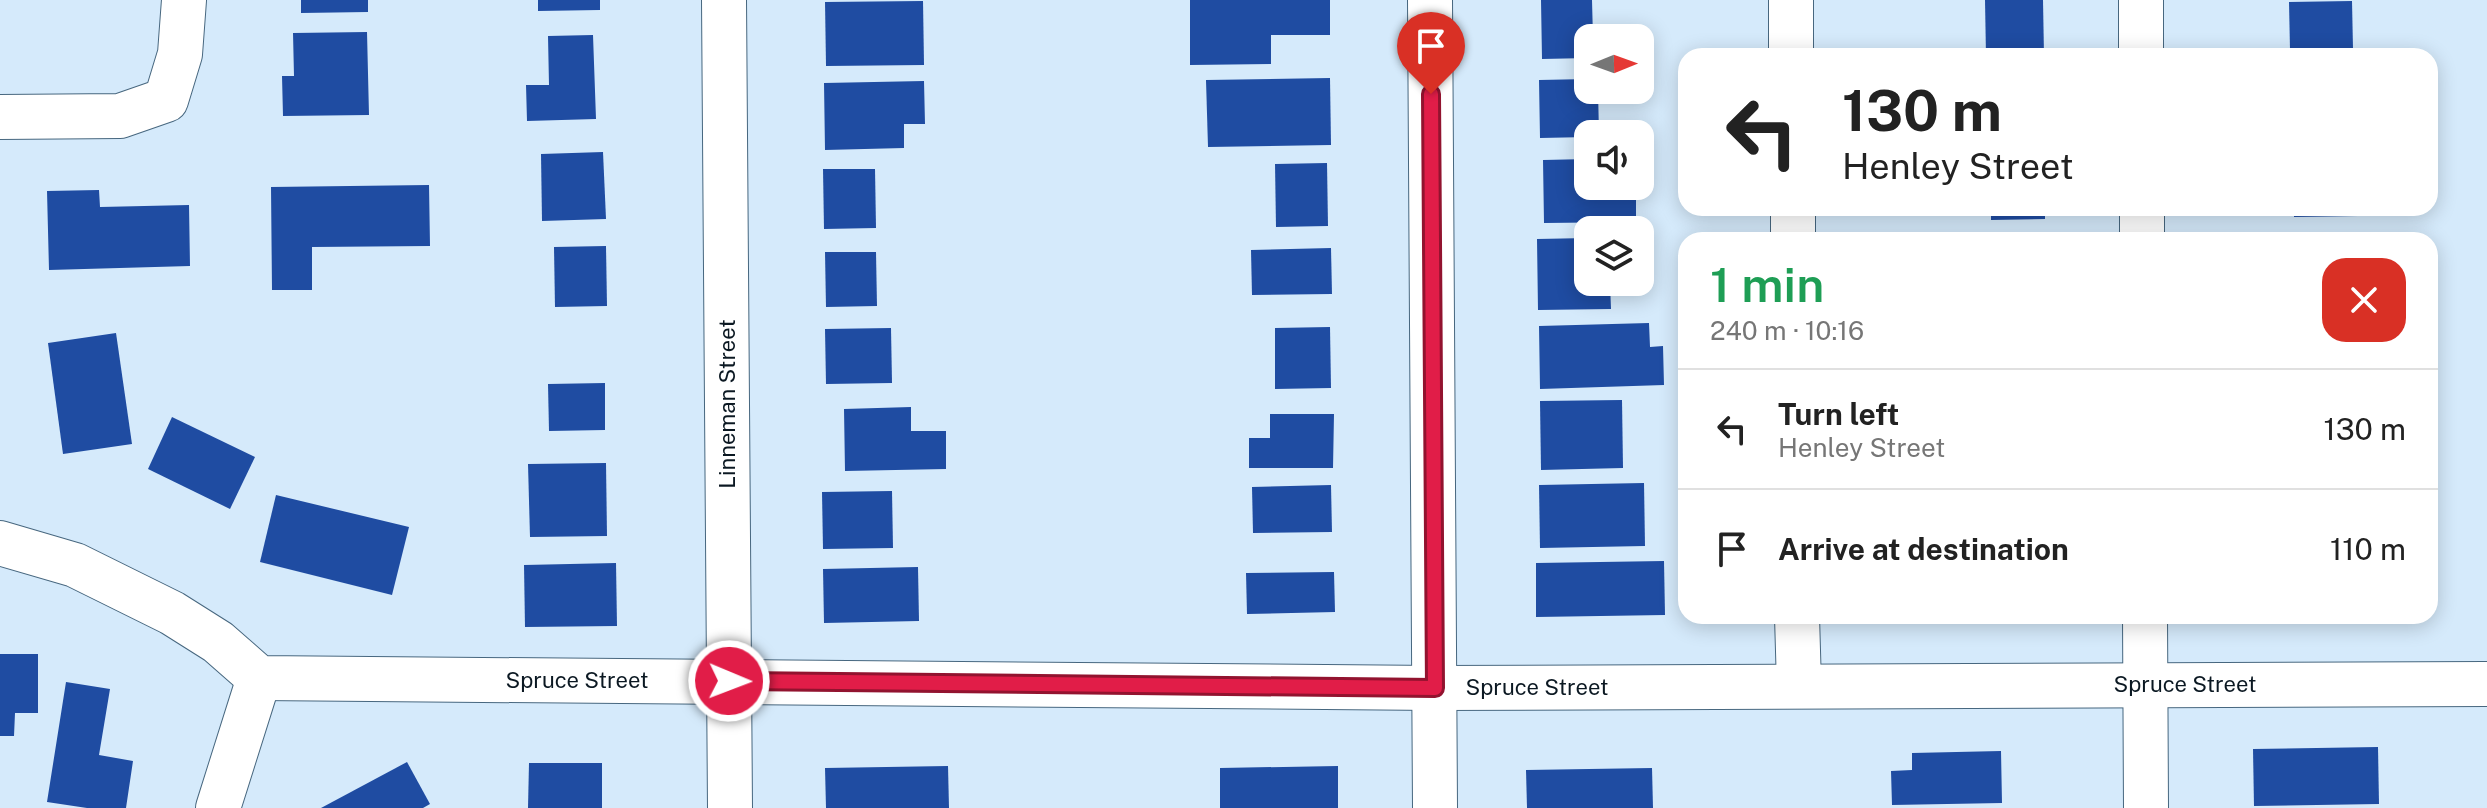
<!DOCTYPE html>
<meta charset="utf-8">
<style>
:root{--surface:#fff;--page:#f6f6f6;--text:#222;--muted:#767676;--line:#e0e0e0}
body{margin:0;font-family:"Public Sans",sans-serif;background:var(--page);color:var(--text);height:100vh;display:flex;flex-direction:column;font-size:30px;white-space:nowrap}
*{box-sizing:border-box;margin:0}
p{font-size:26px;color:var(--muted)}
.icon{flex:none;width:44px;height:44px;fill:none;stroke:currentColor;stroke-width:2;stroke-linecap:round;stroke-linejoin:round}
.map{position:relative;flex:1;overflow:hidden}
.details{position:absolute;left:1678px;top:232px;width:760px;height:392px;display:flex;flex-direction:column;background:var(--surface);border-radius:24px;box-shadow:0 4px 20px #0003}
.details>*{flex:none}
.guide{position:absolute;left:1678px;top:48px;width:760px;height:168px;border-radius:24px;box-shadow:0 4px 20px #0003;background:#fff;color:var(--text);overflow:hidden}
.needle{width:52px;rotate:89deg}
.buttons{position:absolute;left:1574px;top:24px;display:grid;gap:16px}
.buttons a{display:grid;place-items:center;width:80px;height:80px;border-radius:16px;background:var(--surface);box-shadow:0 4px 20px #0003;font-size:40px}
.pin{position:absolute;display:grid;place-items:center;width:68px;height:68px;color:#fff;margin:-82px -34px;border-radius:50% 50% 50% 0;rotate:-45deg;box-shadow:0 0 8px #0007}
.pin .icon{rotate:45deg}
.me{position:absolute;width:88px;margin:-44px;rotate:91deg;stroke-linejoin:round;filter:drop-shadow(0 0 6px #0008)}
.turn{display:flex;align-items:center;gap:28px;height:168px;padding:0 32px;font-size:36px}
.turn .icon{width:104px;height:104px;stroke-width:2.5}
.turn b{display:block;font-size:56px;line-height:68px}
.round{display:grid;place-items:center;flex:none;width:84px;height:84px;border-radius:24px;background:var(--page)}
.overview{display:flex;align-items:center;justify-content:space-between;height:136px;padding:0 32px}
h1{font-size:48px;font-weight:600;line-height:60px;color:#1e9e55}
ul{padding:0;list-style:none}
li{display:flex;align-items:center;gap:24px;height:120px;padding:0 32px;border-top:2px solid var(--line)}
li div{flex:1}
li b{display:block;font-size:30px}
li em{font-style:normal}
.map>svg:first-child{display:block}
</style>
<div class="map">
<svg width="2487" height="808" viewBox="0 0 2487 808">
<rect width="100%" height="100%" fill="#d5eafb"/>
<g fill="#1f4ca2">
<path d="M301,0H368V12L301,13Z"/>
<path d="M538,0H600V10L538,11Z"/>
<path d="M1190,0H1330V35H1271V64L1190,65Z"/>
<path d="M1541,0H1592L1593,38H1588V58L1542,59Z"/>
<path d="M1985,0H2043L2044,56H1986Z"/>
<path d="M923,1L924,65L826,66L825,2Z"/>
<path d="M2352,1L2353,49L2290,50L2289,2Z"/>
<path d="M367,32L369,115L283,116L282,76H294L293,33Z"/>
<path d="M593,35L596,119L527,121L526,85H549L548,36Z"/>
<path d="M1330,78L1331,145L1208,147L1206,80Z"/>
<path d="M1588,79V90H1598L1599,134H1588V137L1540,138L1539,80Z"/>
<path d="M924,81L925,124H904V148L825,150L824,83Z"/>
<path d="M603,152L606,219L542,221L541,154Z"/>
<path d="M1588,159V186H1612V191H1636V222L1544,223L1543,160Z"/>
<path d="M1327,163L1328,226L1276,227L1275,164Z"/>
<path d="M823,169H875L876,228L824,229Z"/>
<path d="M429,185L430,246L312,247V290H272L271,187Z"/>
<path d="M99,190L100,207L189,205L190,266L49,270L47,191Z"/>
<path d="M1991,208H2045V219L1991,220Z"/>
<path d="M2294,208H2358V216L2294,217Z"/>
<path d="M1588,238V282H1610L1611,309L1538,310L1537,239Z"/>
<path d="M606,246L607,306L555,307L554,247Z"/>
<path d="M1331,248L1332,294L1252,295L1251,250Z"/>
<path d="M825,252H876L877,306L826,307Z"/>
<path d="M1649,323L1650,347L1663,346L1664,385L1540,389L1539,326Z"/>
<path d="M1330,327L1331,388L1275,389V328Z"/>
<path d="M891,328L892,383L826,384L825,329Z"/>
<path d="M116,333L132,444L63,454L48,343Z"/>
<path d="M605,383V430L549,431L548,384Z"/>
<path d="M1622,400L1623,468L1541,470L1540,401Z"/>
<path d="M911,407V431H946V469L845,471L844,409Z"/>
<path d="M1270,414H1334L1333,468H1249V438H1270Z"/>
<path d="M172,417L255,457L230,509L148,469Z"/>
<path d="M606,463L607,536L530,537L528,464Z"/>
<path d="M1644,483L1645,546L1540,548L1539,485Z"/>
<path d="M1331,485L1332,532L1253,533L1252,487Z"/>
<path d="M892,491L893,548L823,549L822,492Z"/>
<path d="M276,495L409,527L392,595L260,562Z"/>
<path d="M1664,561L1665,615L1536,617V563Z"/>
<path d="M616,563L617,626L525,627L524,565Z"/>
<path d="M918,567L919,621L824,623L823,569Z"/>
<path d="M1334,572L1335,612L1247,614L1246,573Z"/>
<path d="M0,654H38V713H15L14,736H0Z"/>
<path d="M66,682L110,689L99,755L133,761L126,808H87L47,802Z"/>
<path d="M2378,747L2379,804L2254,806L2253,749Z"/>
<path d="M2001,751L2002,803L1892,805L1891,771L1912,770V753Z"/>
<path d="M407,762L430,804L423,808H321Z"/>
<path d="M529,763H602V808H528Z"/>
<path d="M948,766L949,808H826L825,768Z"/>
<path d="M1338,766V808H1220V768Z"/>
<path d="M1652,768L1653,808H1527L1526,770Z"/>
</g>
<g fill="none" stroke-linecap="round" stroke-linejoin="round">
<g stroke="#47677f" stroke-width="46">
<g id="minor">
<path d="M724,0L730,808"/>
<path d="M1430,0L1435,808"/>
<path d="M1791,0V56"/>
<path d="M2141,0V56"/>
<path d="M0,117L120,116L166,100L180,54L184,0"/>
<path d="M1793,208V240"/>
<path d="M2142,208V240"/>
<path d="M0,543L75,565L172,613L218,642L259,678L1435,688L2487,684"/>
<path d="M1797,616L1799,686"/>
<path d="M2145,616L2146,808"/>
<path d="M218,808L259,678"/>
</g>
</g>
<use href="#minor" stroke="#fff" stroke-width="44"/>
</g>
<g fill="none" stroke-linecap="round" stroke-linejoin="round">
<g stroke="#92132f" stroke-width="20">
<path id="route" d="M729,681L1435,688L1431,94"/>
</g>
<use href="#route" stroke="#e11d48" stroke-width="14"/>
</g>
<g text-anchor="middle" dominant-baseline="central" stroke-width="8" stroke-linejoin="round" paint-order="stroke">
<g font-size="22" fill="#0b1822" stroke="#fff">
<text transform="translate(727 404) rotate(-90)">Linneman Street</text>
<text x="577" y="680">Spruce Street</text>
<text x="2185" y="684">Spruce Street</text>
<text x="1537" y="687">Spruce Street</text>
</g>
</g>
</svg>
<div class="buttons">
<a><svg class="needle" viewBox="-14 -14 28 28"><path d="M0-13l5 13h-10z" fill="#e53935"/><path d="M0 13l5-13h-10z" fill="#767676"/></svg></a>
<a><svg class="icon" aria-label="sound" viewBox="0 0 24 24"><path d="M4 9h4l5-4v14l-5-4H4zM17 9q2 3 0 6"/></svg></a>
<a><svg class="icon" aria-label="layers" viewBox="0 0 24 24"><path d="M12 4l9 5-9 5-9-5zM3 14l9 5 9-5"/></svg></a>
</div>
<div class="pin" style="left:1431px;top:94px;background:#d93025"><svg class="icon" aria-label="arrive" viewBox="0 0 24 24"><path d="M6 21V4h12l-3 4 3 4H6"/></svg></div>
<svg class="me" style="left:729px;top:681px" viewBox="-20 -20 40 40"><circle r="17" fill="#e11d48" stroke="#fff" stroke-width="3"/><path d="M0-11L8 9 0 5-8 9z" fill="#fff"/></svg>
<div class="guide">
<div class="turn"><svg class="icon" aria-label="left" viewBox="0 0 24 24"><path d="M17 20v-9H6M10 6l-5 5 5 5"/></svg><div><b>130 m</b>Henley Street</div></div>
</div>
<section class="details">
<div class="overview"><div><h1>1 min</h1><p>240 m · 10:16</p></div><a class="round" style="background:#d93025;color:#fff"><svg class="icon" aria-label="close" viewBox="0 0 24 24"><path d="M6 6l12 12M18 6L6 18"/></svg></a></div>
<ul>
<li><svg class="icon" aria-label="left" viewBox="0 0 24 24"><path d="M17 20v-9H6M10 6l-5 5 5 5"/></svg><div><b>Turn left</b><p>Henley Street</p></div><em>130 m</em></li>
<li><svg class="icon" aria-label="arrive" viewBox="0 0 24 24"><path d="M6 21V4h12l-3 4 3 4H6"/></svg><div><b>Arrive at destination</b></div><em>110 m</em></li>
</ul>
</section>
</div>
